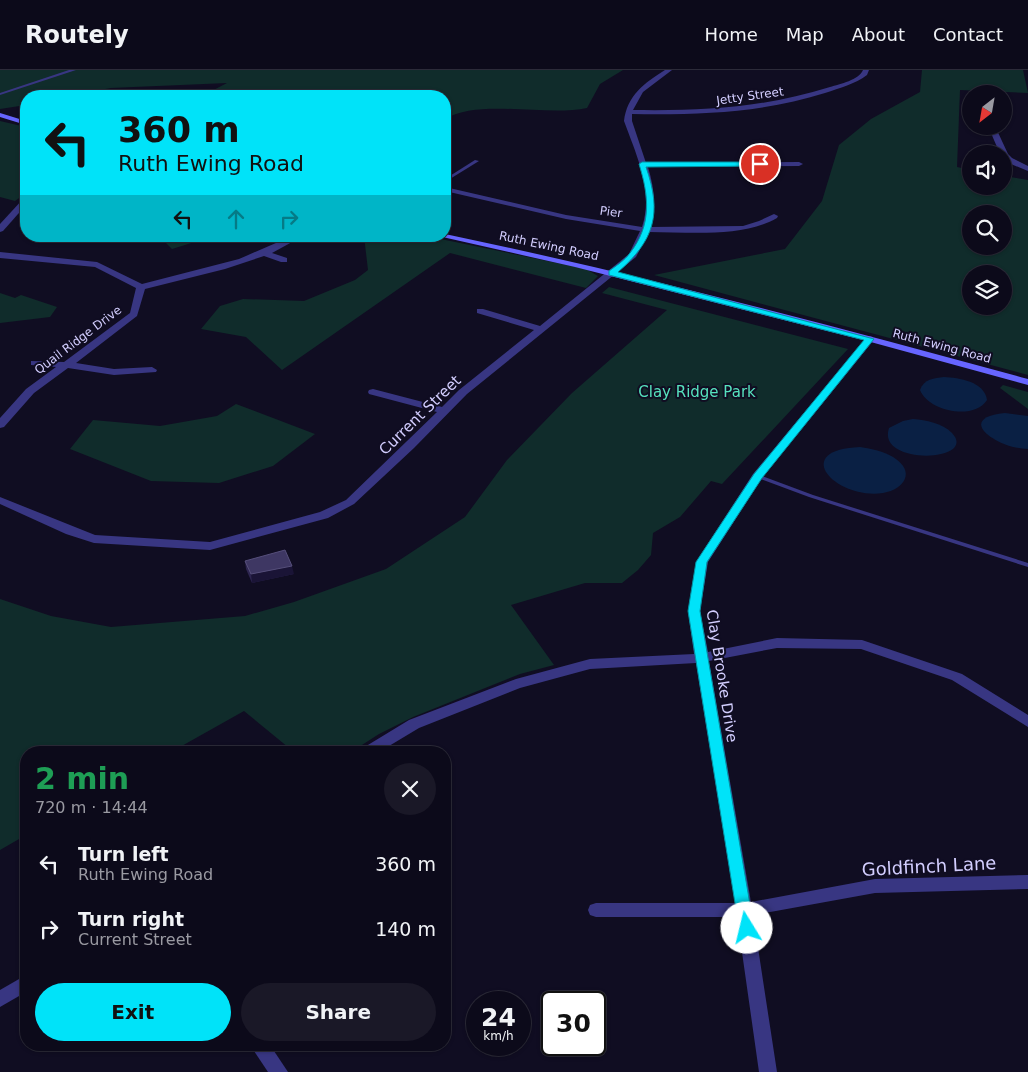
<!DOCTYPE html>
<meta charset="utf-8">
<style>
:root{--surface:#0c0a1a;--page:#1a1827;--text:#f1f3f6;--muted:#9a9aa2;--line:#2c2b39;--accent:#00e3f9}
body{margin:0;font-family:"DejaVu Sans",sans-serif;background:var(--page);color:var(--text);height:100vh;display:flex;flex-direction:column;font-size:19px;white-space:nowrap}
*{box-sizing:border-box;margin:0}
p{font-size:16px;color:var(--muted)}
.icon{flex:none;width:28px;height:28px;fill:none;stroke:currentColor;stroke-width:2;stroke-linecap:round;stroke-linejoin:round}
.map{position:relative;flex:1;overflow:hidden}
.drawer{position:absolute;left:20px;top:676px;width:431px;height:305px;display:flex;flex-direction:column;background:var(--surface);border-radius:20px;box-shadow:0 1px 4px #0004,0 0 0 1px var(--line)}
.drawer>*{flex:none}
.hud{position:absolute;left:20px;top:20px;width:431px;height:152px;border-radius:20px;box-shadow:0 1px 4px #0004,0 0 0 1px var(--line);background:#00e3f9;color:#111;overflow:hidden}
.needle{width:32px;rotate:211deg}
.fabs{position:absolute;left:962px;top:15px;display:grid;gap:10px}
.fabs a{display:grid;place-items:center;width:50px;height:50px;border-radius:50%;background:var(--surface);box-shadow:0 1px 4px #0004,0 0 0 1px var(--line);font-size:25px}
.speed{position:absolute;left:466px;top:921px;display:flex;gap:10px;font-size:25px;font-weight:700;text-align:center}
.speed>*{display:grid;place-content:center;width:65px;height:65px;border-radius:50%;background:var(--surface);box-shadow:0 1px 4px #0004,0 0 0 1px var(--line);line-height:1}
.speed small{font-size:12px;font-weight:400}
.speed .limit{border:2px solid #111;border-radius:8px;background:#fff;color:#111}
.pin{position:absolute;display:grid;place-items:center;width:42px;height:42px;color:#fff;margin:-21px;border:2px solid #fff;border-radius:50%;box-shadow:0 1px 5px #0007}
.me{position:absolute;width:55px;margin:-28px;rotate:351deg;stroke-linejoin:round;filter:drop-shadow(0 0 4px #0008)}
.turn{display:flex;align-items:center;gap:18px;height:105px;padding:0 15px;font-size:22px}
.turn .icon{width:65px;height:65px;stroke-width:2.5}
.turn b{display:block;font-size:35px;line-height:42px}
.lanes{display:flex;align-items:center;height:48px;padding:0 15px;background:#0003;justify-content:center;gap:25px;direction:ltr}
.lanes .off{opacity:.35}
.round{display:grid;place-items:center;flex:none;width:52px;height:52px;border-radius:26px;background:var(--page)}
.head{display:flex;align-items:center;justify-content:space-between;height:85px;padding:0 15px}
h1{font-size:30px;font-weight:700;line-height:38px;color:#1e9e55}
.primary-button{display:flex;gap:10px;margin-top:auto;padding:10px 15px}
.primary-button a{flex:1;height:58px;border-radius:30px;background:var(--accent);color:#111;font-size:20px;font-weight:700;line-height:58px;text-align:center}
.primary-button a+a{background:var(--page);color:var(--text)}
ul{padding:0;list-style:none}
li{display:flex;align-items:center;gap:15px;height:65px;padding:0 15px}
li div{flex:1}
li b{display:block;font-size:19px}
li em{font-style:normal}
header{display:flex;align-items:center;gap:30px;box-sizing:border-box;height:70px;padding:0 25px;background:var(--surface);border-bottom:1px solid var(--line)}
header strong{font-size:24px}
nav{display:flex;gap:28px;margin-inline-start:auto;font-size:18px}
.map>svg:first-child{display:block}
</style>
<header>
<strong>Routely</strong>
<nav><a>Home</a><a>Map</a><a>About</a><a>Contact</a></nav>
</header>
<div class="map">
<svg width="1028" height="1002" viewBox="0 0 1028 1002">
<rect width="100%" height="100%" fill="#100d22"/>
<g fill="#102c2b" fill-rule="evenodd">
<path d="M0,0H623L600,14L587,38C546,47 479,28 445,49V26H202L227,13L111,18L66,26H26V35L0,39Z"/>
<path d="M922,0H1023L1028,23L960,20L957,97L971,100V116H1004V106L1028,110V305L654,205L785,179L822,131L839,75L871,49L920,22ZM971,144H1004V176H971ZM971,204H1004V236H971Z"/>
<path d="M0,51L26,57V123L15,131L0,127Z"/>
<path d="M138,166H214L172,179L164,171Z"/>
<path d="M364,166H426L586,199L598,206L586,218L450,183L282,300L246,267L201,259L220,236L243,229L304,231L355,210L368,200Z"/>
<path d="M609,217L848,279L722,414L711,411L680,447L653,463L651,485L638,500L622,513H585L511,535L554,595L520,604L413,647L379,664L351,682H294L244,641L171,682H26V765L0,780V529L51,546L111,557L245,546L294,532L386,499L465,447L507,390L572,323L667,240L602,223Z"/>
<path d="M0,223L15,228L21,225L57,237L50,247L0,253Z"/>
<path d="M1003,315L1028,322V339L1000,318Z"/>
<path d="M236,334L315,364L273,396L219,413L151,411L70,379L93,350L160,356L217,346Z"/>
</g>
<g fill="#0a2044">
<path d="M944,307C959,308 984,311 987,330C974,351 928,341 920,320C924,309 934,308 944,307Z"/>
<path d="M1005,343L1028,346V379C998,379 953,348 1005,343Z"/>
<path d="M913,349C926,350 942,353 952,363C979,392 876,396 889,358L903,351Z"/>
<path d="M860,377C872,379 883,381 893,387C916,401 905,419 883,423C836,430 789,380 860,377Z"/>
</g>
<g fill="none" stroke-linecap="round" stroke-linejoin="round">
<g fill="#383682" fill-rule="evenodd">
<path d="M69,0H76L0,25V23Z"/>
<path d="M475,90L479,91L445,112V109Z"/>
<path d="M757,404L813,425L1028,493V497L809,427L755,407L754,406Z"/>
</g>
<g fill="#383682" fill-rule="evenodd">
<path d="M665,0H672L643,22L633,40C702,41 763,38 830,17C840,14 859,10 863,0H869L867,5C855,14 840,18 825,23C762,43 698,45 632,44V51L646,93L799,92L803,94L799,96L648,97C654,117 657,138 650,157L743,156L759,151L774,144L778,146L777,148C742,168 689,162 649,162L636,187L467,324L414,378L354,434L328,448L210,480L94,473L66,464L0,434V427L95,465L210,472L320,442L346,430L437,342L369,324L368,322L369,320L373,319L442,337L459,320L534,260L477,243V239H483L540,256L629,184L640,161L566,149L445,121V117L566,145L642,157C654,121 636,84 624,51C627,26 644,13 665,0Z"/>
<path d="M988,56H995L1008,84L1012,88L1028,96V101L1006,92L1004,84H1000Z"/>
<path d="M23,129H26V135L3,161L0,162V154Z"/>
<path d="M292,166H303L272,183L287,188V192H281L264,186L225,199L145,219L137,246L76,293L114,299L152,297L157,300L156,302L114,305L68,298L34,323L4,357L0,358V348L26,319L56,297L31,295V291L64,292L130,243L136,218L95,197L0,188V182L97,192L142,214L239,189Z"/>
<path d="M870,266L873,267V271L762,408L708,492L700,541L708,582L777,568L862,570L962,604L1028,645V657L952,610L861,579L777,578L709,591L751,832L875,809L1028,805V819L875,823L753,845L777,1002H759L737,847H596L590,845L588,840L590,835L596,833H735L696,593L590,599L520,618L419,658L379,682H361L363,678L409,650L516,609L590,589L694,584L688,541L696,492L753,404L867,267Z"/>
<path d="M26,905V922L0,937V920Z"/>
<path d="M250,975H270L288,1002H268Z"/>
</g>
<g fill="#6765ff" fill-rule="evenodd">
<path d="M0,43L26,51V55L0,47Z"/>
<path d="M445,164C641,205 835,256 1028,309V315L867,271L575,197L438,166H445Z"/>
</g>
</g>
<path fill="#2d2550" d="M245,491L294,504L252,513L246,499Z"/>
<path fill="#1a1436" d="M292,496L294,504L252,513L251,504Z"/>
<path fill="#3e3763" stroke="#564f7b" d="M285,480L292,496L251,504L245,491Z"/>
<path fill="#00e3f9" stroke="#0094a2" d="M642,92H760L763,94L760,96L646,97C662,143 655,170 618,202L874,269L762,408L707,492L700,541L754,858L752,863L747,865L741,863L739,858L688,541L696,492L754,404L864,270L609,205V201C616,196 625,190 630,183C652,155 649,126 639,94Z"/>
<g text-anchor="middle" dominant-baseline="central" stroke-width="4" stroke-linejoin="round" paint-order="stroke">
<g font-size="12" fill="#d3ceff" stroke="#100d22">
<text transform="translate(750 26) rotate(-8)">Jetty Street</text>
<text transform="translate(611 142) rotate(8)">Pier</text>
<text transform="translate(549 176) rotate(12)">Ruth Ewing Road</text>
<text transform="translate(78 270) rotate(-37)">Quail Ridge Drive</text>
<text transform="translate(942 276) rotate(15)">Ruth Ewing Road</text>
</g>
<g font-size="15" fill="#56e2be" stroke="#100d22">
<text x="697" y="322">Clay Ridge Park</text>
</g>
<g font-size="15" fill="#d3ceff" stroke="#100d22">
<text transform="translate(420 345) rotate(-44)">Current Street</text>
<text transform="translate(722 606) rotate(81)">Clay Brooke Drive</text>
</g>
<g font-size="18" fill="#d3ceff" stroke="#100d22">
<text transform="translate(929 796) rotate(-3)">Goldfinch Lane</text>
</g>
</g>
</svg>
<div class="fabs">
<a><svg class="needle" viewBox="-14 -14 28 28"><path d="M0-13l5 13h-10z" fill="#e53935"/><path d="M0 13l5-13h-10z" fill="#9a9aa2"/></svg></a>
<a><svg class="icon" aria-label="sound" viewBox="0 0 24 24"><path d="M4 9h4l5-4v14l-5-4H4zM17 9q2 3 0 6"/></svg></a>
<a><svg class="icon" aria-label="search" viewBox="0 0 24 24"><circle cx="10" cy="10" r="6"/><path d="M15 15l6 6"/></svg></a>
<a><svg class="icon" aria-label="layers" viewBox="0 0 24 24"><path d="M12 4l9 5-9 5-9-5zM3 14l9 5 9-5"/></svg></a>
</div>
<div class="speed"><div>24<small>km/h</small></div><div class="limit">30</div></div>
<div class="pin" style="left:760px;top:94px;background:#d93025"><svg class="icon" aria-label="arrive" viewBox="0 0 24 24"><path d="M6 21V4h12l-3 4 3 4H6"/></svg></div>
<svg class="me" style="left:747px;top:858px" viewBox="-20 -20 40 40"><circle r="19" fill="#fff"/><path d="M0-13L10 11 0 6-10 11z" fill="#00e3f9"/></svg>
<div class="hud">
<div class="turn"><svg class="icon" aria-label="left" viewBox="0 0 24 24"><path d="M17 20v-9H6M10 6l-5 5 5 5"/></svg><div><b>360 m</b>Ruth Ewing Road</div></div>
<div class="lanes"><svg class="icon" aria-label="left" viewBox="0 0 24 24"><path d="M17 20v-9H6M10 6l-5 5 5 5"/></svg><svg class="icon off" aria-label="ahead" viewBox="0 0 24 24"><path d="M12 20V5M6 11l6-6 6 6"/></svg><svg class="icon off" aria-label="right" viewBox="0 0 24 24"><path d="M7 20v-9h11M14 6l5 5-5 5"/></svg></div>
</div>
<section class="drawer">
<div class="head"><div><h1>2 min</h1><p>720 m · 14:44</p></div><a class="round"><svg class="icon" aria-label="close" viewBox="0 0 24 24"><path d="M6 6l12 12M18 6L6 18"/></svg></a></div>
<ul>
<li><svg class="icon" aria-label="left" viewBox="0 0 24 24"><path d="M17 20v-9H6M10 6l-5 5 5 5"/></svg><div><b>Turn left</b><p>Ruth Ewing Road</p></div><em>360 m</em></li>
<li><svg class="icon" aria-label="right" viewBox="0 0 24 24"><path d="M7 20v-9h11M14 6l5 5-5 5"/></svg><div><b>Turn right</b><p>Current Street</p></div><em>140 m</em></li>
</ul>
<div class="primary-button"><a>Exit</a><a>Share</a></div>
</section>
</div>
